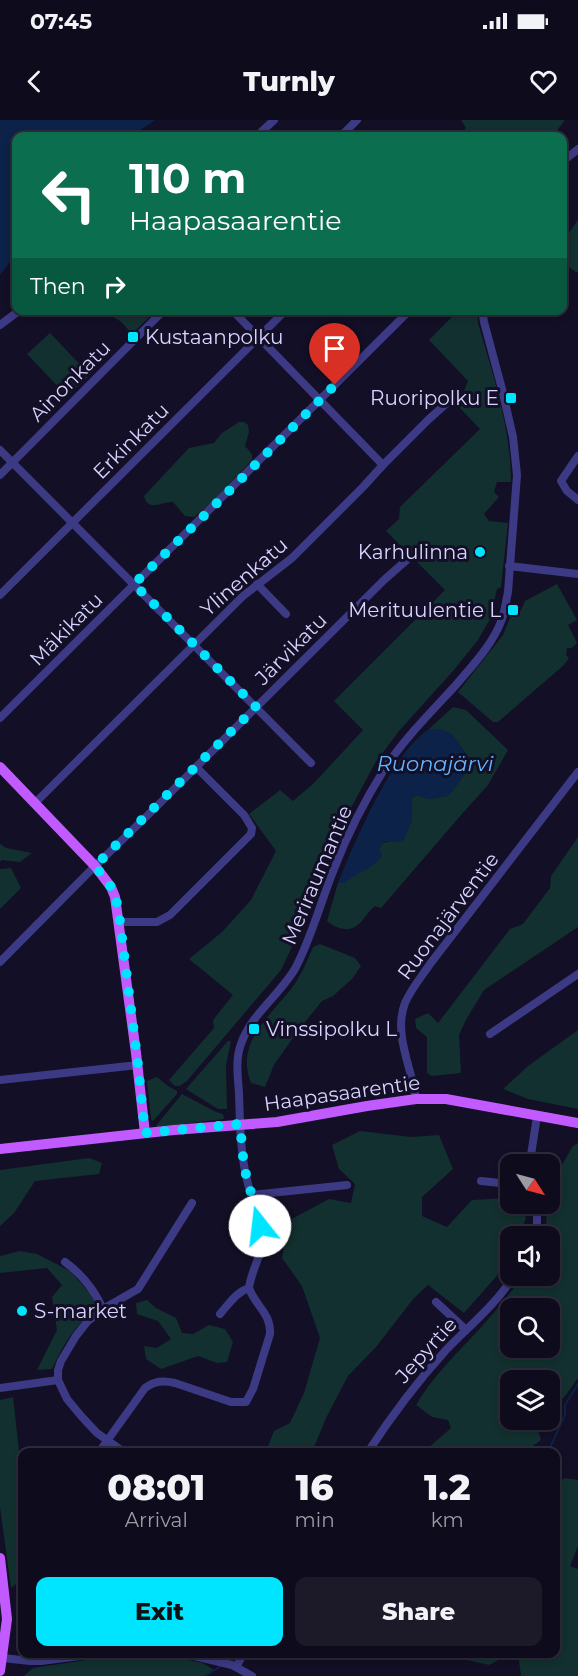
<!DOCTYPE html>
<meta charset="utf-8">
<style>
:root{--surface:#0e0b1c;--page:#1c1929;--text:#f1f3f6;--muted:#9b9ba3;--line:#2e2b3b;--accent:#00e5ff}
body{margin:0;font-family:Montserrat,sans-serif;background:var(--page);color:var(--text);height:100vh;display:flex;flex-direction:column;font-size:22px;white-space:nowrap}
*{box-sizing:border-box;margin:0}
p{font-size:20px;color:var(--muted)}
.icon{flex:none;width:33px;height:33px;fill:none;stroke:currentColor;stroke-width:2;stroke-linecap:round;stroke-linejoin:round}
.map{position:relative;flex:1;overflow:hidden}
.drawer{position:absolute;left:18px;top:1328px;width:542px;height:210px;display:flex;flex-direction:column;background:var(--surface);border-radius:12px;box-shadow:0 3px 9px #0003,0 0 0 2px var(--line)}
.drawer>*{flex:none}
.banner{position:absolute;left:12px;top:12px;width:555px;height:183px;border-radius:12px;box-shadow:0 3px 9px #0003,0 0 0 2px var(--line);background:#0b6e4f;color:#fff;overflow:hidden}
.needle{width:39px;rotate:126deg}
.buttons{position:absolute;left:500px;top:1034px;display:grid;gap:12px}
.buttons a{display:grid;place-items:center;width:60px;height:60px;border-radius:12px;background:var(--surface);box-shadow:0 3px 9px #0003,0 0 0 2px var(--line);font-size:30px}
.pin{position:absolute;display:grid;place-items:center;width:51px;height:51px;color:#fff;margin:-62px -26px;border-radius:50% 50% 50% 0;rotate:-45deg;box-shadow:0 0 6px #0007}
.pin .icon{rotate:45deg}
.me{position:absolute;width:66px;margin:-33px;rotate:344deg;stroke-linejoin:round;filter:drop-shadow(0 0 4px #0008)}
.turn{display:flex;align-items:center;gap:21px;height:126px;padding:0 18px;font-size:27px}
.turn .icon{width:78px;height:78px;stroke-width:2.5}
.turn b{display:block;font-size:42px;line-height:51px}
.then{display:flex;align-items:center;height:57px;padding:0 18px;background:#0003;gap:12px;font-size:22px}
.eta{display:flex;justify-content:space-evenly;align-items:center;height:102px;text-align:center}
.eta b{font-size:36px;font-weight:800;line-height:42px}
.action{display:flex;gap:12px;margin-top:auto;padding:12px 18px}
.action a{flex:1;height:69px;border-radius:12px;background:var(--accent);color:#111;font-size:24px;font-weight:800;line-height:69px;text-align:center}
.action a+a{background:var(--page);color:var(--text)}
.status{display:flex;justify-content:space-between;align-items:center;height:42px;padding:0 30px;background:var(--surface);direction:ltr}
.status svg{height:16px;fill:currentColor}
header{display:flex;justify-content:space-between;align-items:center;height:78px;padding:0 18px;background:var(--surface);font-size:27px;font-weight:800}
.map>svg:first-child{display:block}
</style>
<div class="status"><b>07:45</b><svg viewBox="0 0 49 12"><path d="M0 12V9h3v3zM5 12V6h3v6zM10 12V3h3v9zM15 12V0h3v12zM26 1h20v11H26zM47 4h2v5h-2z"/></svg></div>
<header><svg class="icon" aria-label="back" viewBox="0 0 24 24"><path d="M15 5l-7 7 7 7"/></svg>Turnly<svg class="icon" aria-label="heart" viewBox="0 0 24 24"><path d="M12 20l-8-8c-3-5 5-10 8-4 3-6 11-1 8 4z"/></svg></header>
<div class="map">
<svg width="578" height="1556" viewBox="0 0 578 1556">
<rect width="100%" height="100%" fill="#130f26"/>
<g fill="#12302f" fill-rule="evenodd">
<path d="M461,0H565L556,12L536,10L531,16H458L466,8Z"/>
<path d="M578,100V152H576L563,143V121Z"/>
<path d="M98,191L156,190V191L136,210L129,211C121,199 113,195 98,195Z"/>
<path d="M458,191H478V203C493,255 511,308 511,362H497L494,372L499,377L484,394L489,401L508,403L501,467L497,469L490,499L478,520L453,551L399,611L375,643L335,718L300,810L281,850L187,961L180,966H175L169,960L214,908L213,900L233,875L189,839L222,812L251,780L276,731L249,694L280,670L293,681L314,663L363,610L334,581L445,470L386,411L399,399L400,387L480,309L458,286L468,261L429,220Z"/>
<path d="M50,213L90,255L67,276L27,234Z"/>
<path d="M239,302H244L248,305L249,312L245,326L252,334V340L210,384L194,397L185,396L173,382C163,381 148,393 144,376L189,328L214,323L222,313Z"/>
<path d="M557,464L577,500L568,505L577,523L572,528H567L566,535L569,538L564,545L498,602H493L458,572L503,515L511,495L519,494L525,481Z"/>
<path d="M453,587L466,590L508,630L488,665L461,695L381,788L375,786C370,790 369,792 365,797C354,813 341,812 327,801L338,763C352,763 377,736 382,723L391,721L412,700V678L416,675L429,679L447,676L452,671L464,655L465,633L458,622L442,609H429Z"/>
<path d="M578,717V807L484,870L466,900L459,915L461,953L432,956L427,953V917L416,908L415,899L428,893L438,903L510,809L523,804L550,768L551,756Z"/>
<path d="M0,724L6,728L32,733L20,742L2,740L0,742Z"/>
<path d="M11,748L21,768L0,789V749Z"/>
<path d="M320,824L355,838L361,846L352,859L333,876L322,881L297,912L274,945L265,967L251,963C235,923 269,897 291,869C301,856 307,841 313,827Z"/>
<path d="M578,910V989L528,979L503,969L528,946Z"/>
<path d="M228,921H231L226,945L227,989H218L186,969Z"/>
<path d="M157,957L168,966L177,971V974L153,1001L151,999L147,961Z"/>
<path d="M182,974L216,992L223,994L224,999L158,1007L156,1006L159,1002Z"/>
<path d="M360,1011L411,1017L439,1015L453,1049L422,1077V1096L447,1107L472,1080L510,1078V1083H516L526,1098L519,1116H510V1141L464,1193L428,1165L414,1178L376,1227L348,1256L327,1296L312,1332H266L274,1311L290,1303L304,1273L320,1218L302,1166L282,1138L288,1101L329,1079L351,1083L355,1064L339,1049L332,1025Z"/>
<path d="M578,1023V1258L566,1275L549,1292V1260H510V1299H542L537,1308L541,1320L525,1332H427L428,1328L451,1308L448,1300L432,1297L416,1285C431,1259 452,1238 473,1216C491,1197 508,1176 524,1155H549V1116H543L546,1107L547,1083H549V1067L573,1026ZM510,1188H549V1227H510Z"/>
<path d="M89,1038L102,1043L99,1054L35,1061L14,1093L0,1106V1050Z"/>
<path d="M20,1131L37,1134L70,1151L94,1178L95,1189C74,1207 63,1225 52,1249L37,1250L57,1210L52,1177L62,1165L47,1148L0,1153V1136Z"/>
<path d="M147,1180L156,1188L176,1198L182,1213L193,1214L209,1205L225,1209L233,1222L227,1242L217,1243L198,1236L161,1249L146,1239L144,1226L157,1228L171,1219L158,1201L137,1194L136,1183Z"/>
<path d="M13,1277L22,1357V1459L11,1468L0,1387V1280Z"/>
<path d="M564,1358L578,1360V1426L570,1446L578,1449V1556H521L518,1533H555V1369Z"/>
<path d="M464,1533H512L489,1545L463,1539Z"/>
<path d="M160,1534L203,1543L214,1550L205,1556H24L33,1548L119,1535Z"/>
</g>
<g fill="#0c2248">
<path d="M0,0H155L132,16H16V134L0,155Z"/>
<path d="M429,609H442L452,614L458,622L465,633L464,655L452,672L447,676L429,679L416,675L412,678V700L404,720C397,724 389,719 382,723L379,729L382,735C375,749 356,752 345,763H338C355,721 392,633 429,609Z"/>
</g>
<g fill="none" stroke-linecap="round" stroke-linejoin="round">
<g stroke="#0c2248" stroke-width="2">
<path d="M548,1332L565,1295V1285L578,1264"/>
<path d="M205,1556L221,1546"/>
</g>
<g stroke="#3d3a85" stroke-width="8">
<path d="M257,16L274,0"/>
<path d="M341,16L357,0"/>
<path d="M562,42L578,29"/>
<path d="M232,190L383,345"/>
<path d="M0,205L20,190"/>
<path d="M0,330L311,643"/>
<path d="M578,336L561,361L567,371L578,380"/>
<path d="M0,355L164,190"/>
<path d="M509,446L578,454"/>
<path d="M257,464L286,494"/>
<path d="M0,475L286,190"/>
<path d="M0,598L410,190"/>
<path d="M35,683L243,476L292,438L363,367L383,345L428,300L449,281"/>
<path d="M120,802H157L170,795L251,714L252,708L244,695L196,647"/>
<path d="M0,842L90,751L152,691L384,460L409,438"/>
<path d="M490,914L578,854"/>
<path d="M0,960L138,945"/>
<path d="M416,979C412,948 393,914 405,883C411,869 422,856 430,844L578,652"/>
<path d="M532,1044L531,1035L537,996"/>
<path d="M481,1061L510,1064"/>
<path d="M251,1075L347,1065"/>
<path d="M533,1116L537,1104V1083"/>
<path d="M65,1142C83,1155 94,1169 103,1189"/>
<path d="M436,1182L466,1210"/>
<path d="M220,1194C229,1184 236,1172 249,1168C251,1150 263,1135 262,1116C261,1098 252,1081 248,1064C240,1034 240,1003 239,973C238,957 235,940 241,924C251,894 281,874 296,847C312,816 321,781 334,749C347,715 365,680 385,648C405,618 431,592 456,565C473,545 493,524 502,499C505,490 506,481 508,472L517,355L513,317L502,269L484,202L482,190"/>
<path d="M58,1260V1250L61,1241L76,1216L87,1202L103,1189L138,1169L192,1083"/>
<path d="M0,1268L58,1260L67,1279L82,1297L97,1313L124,1332"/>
<path d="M99,1332L145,1268C155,1261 162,1260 175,1263L231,1282H246L253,1269L270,1214C271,1193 256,1187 249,1168"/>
<path d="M368,1332C392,1295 417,1262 446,1230C469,1206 497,1184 514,1155"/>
<path d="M182,1533L232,1545L252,1556"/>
<path d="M3,1538L30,1541H41L103,1533"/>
<path d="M236,1547L244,1533"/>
</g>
<g stroke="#c25bff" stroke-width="10">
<path d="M0,647L95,746L111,767L115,777L136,933L145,1013"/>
<path d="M0,1029L174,1010L277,1002L367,986L416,979H446L578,1003"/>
<path d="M0,1438L7,1499L0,1551"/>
</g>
</g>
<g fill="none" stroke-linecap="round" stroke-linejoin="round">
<path stroke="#00e5ff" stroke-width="10" stroke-dasharray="0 18" d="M260,1106L244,1047L240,1004L145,1013L138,945L118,786L111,767L95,746L256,587L134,464L214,386L335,265"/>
</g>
<g fill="#00e5ff" stroke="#130f26" stroke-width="2">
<rect x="127" y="211" width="12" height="12" rx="3"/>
<rect x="505" y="272" width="12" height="12" rx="3"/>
<circle cx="480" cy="432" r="6"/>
<rect x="507" y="484" width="12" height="12" rx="3"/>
<rect x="248" y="903" width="12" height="12" rx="3"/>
<circle cx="22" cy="1191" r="6"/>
</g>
<g text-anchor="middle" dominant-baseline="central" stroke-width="6" stroke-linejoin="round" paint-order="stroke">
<g font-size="20" fill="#d9d4ff" stroke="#130f26" text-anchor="start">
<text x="145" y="217">Kustaanpolku</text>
<text x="499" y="278" text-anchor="end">Ruoripolku E</text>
<text x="468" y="432" text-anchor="end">Karhulinna</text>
<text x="501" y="490" text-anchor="end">Merituulentie L</text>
<text x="266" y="909">Vinssipolku L</text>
<text x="34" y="1191">S-market</text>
</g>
<g font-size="20" fill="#d9d4ff" stroke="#130f26">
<text transform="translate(70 261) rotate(-45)">Ainonkatu</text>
<text transform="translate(131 321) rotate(-45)">Erkinkatu</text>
<text transform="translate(244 457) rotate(-41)">Ylinenkatu</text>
<text transform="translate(66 509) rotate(-45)">Mäkikatu</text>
<text transform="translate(291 529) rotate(-45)">Järvikatu</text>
<text transform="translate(317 755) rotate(-67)">Meriraumantie</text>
<text transform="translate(448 796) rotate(-53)">Ruonajärventie</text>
<text transform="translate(342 973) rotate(-8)">Haapasaarentie</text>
<text transform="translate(426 1230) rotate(-48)">Jepyrtie</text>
</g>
<g font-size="21" font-style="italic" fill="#62b6ff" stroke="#130f26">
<text x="435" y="643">Ruonajärvi</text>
</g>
</g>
</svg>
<div class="buttons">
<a><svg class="needle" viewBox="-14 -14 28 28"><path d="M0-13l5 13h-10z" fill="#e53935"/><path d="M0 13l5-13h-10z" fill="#9b9ba3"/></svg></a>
<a><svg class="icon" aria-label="sound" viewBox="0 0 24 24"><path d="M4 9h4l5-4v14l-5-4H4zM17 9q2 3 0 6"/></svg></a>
<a><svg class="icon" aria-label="search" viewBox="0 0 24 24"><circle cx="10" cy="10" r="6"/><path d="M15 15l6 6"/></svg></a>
<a><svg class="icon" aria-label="layers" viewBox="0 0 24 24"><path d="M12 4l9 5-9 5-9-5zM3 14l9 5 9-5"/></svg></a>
</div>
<div class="pin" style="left:335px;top:265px;background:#d93025"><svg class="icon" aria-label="arrive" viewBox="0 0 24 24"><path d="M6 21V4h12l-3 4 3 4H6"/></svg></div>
<svg class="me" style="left:260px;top:1106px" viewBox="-20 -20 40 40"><circle r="19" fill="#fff"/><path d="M0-13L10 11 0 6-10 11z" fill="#00e5ff"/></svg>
<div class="banner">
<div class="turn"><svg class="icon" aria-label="left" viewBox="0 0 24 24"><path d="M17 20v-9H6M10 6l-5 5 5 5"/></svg><div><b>110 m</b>Haapasaarentie</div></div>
<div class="then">Then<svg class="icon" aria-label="right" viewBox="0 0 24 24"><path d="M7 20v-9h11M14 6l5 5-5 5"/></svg></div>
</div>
<section class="drawer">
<div class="eta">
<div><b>08:01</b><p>Arrival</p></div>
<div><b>16</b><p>min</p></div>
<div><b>1.2</b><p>km</p></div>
</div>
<div class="action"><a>Exit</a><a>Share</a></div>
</section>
</div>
